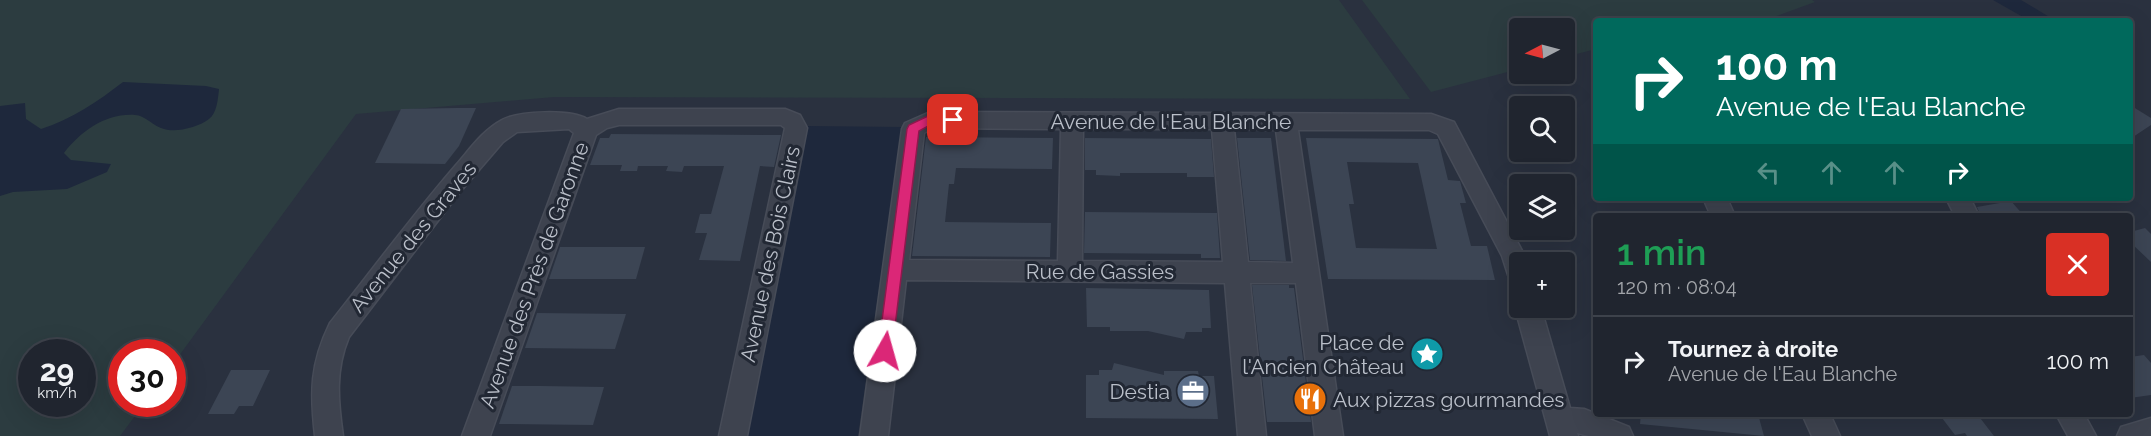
<!DOCTYPE html>
<html lang="fr">
<meta charset="utf-8">
<style>
:root{--surface:#20252f;--page:#2d313b;--text:#f1f3f6;--muted:#a2a5aa;--line:#3d424b}
body{margin:0;font-family:Raleway,sans-serif;background:var(--page);color:var(--text);height:100vh;display:flex;flex-direction:column;font-size:22px;white-space:nowrap}
*{box-sizing:border-box;margin:0}
p{font-size:20px;color:var(--muted)}
.icon{flex:none;width:33px;height:33px;fill:none;stroke:currentColor;stroke-width:2;stroke-linecap:round;stroke-linejoin:round}
.map{position:relative;flex:1;overflow:hidden}
.details{position:absolute;left:1593px;top:213px;width:540px;height:204px;display:flex;flex-direction:column;background:var(--surface);border-radius:6px;box-shadow:0 6px 24px #0002,0 0 0 2px var(--line)}
.details>*{flex:none}
.guide{position:absolute;left:1593px;top:18px;width:540px;height:183px;border-radius:6px;box-shadow:0 6px 24px #0002,0 0 0 2px var(--line);background:#00695c;color:#fff;overflow:hidden}
.needle{width:39px;rotate:264deg}
.fabs{position:absolute;left:1509px;top:18px;display:grid;gap:12px}
.fabs a{display:grid;place-items:center;width:66px;height:66px;border-radius:6px;background:var(--surface);box-shadow:0 6px 24px #0002,0 0 0 2px var(--line);font-size:30px}
.speed{position:absolute;left:18px;top:339px;display:flex;gap:12px;font-size:30px;font-weight:700;text-align:center}
.speed>*{display:grid;place-content:center;width:78px;height:78px;border-radius:50%;background:var(--surface);box-shadow:0 6px 24px #0002,0 0 0 2px var(--line);line-height:1}
.speed small{font-size:15px;font-weight:400}
.speed .limit{border:9px solid #d22;background:#fff;color:#111}
.pin{position:absolute;display:grid;place-items:center;width:51px;height:51px;color:#fff;margin:-26px;border-radius:12px;box-shadow:0 3px 9px #0006}
.me{position:absolute;width:66px;margin:-33px;rotate:7deg;stroke-linejoin:round;filter:drop-shadow(0 0 4px #0008)}
.turn{display:flex;align-items:center;gap:21px;height:126px;padding:0 24px;font-size:27px}
.turn .icon{width:78px;height:78px;stroke-width:2.5}
.turn b{display:block;font-size:42px;line-height:51px}
.lanes{display:flex;align-items:center;height:57px;padding:0 24px;background:#0003;justify-content:center;gap:30px;direction:ltr}
.lanes .off{opacity:.35}
.round{display:grid;place-items:center;flex:none;width:63px;height:63px;border-radius:6px;background:var(--page)}
.headline{display:flex;align-items:center;justify-content:space-between;height:102px;padding:0 24px}
h1{font-size:36px;font-weight:600;line-height:45px;color:#1e9e55}
ul{padding:0;list-style:none}
li{display:flex;align-items:center;gap:18px;height:90px;padding:0 24px;border-top:2px solid var(--line)}
li div{flex:1}
li b{display:block;font-size:22px}
li em{font-style:normal}
.map>svg:first-child{display:block}
</style>
<div class="map">
<svg width="2151" height="436" viewBox="0 0 2151 436">
<rect width="100%" height="100%" fill="#2a313f"/>
<g fill="#2c3c40" fill-rule="evenodd">
<path d="M0,0H1339L1410,99L554,97L356,114L173,364L172,352H122V404H144L120,436H0ZM32,352H82V404H32Z"/>
<path d="M1362,0H1812L1815,2L1763,21H1596V49L1565,57L1564,28H1520L1519,69L1431,92Z"/>
</g>
<g fill="#1e283c">
<path d="M1993,0H2021L2056,21H2030Z"/>
<path d="M123,82L206,86L219,89C218,99 217,113 209,119C199,127 176,133 164,129C154,127 145,115 135,115C106,113 81,131 64,153L71,160L111,164L107,172L67,189L13,192L0,196V106L25,103L26,119L41,129C72,119 97,102 123,82Z"/>
<path d="M807,126L902,127L858,436H744Z"/>
</g>
<g fill="#3c4554" fill-rule="evenodd">
<path d="M2130,105L2151,118V125L2130,139Z"/>
<path d="M456,108H476L459,146L445,164L375,163L401,109Z"/>
<path d="M611,134L781,135L774,167L760,166L740,261L699,260L707,233H695L700,214H711L724,166H684L682,172L666,171L668,166H638L637,171H620L622,165H590L600,138H609Z"/>
<path d="M926,137L1053,138L1052,169L956,168L954,184H949L945,222L1051,223L1050,257L912,256Z"/>
<path d="M1085,138L1211,139L1214,177H1187V173H1120V176L1096,175V170H1085Z"/>
<path d="M1237,138H1271L1286,261L1250,260Z"/>
<path d="M1306,138L1438,139L1448,180L1460,181L1466,203H1460L1471,246H1487L1495,280L1328,279ZM1347,162L1418,163L1437,249L1356,248L1349,204H1354Z"/>
<path d="M2011,201L2024,216H1981L1977,207Z"/>
<path d="M1085,212L1217,213L1220,258H1201V254L1084,253Z"/>
<path d="M2145,228L2151,234V262L2130,242V232Z"/>
<path d="M560,247H645L636,279H549Z"/>
<path d="M1252,285H1289V288H1294L1311,422H1267Z"/>
<path d="M1086,288L1209,290L1211,328H1202V332H1186L1184,339L1148,331H1110V327H1087Z"/>
<path d="M537,313L626,314L615,349L525,348Z"/>
<path d="M2144,355L2151,363V395L2130,398V357Z"/>
<path d="M1114,363L1164,375V371H1198L1199,376H1214L1218,419L1086,418V375H1099V370H1112Z"/>
<path d="M231,370H270L253,406H239L234,414H208Z"/>
<path d="M512,386H541L604,387L593,425L499,424Z"/>
<path d="M1641,414H1758L1764,436L1640,424Z"/>
<path d="M1939,414H1977L1994,436H1967L1965,433L1955,435Z"/>
</g>
<g fill="none" stroke-linecap="round" stroke-linejoin="round">
<g stroke="#474c58" stroke-width="3">
<g id="minor">
<path d="M619,109H785L800,115L807,128L747,436H719L785,128L781,125H619L607,128L596,135L490,436H462L574,133L569,129L517,132L503,142L460,192L349,337C335,370 338,401 343,436H315C310,392 310,364 330,323C372,270 412,216 456,165C470,149 483,130 502,120C518,111 571,109 587,119Z"/>
<path d="M930,112L1431,114L1454,122L1528,262H1520V287L1511,284L1502,256L1438,134L1429,130H1298L1343,436H1315L1296,283H1250L1266,436H1238L1225,283L906,280L888,436H860L902,129L905,123ZM933,128L1061,129L1058,261L909,260L924,133ZM1083,129H1212L1223,262L1082,261ZM1234,129L1276,130L1293,263L1248,262Z"/>
<path d="M1703,198H1727L1735,216H1711Z"/>
<path d="M1946,198H1970L1979,216H1955Z"/>
<path d="M1520,300V308H1541L1570,408L1584,409L1629,427L1633,436H1589L1577,433L1578,436H1550L1515,308Z"/>
<path d="M1802,414H1830L1840,436H1812Z"/>
<path d="M2056,414H2084L2096,436H2068Z"/>
<path d="M2151,418V436H2117L2121,427Z"/>
</g>
</g>
<use href="#minor" fill="#3e434f" fill-rule="evenodd"/>
</g>
<path fill="#db2777" stroke="#8e194d" stroke-width="1.5" d="M930,115H953L960,120L953,125L932,124L919,131L892,351L890,356L885,358L880,356L878,351L907,129L909,125Z"/>
<defs>
<g id="sight-disc" transform="scale(1.725)"><circle r="9.5" fill="#0f9aa8" stroke="#222834"/><path d="M0-6L1.8-2.2L6-1.7L2.9 1.2L3.7 5.4L0 3.3L-3.7 5.4L-2.9 1.2L-6-1.7L-1.8-2.2Z" fill="#fff"/></g>
<g id="office-disc" transform="scale(1.725)"><circle r="9.5" fill="#5c6f8a" stroke="#222834"/><path d="M-6-3h4V-5.5h4V-3h4V5H-6ZM-1-4.5V-3h2v-1.5ZM-6 0V1H6V0Z" fill="#fff"/></g>
<g id="restaurant-disc" transform="scale(1.725)"><circle r="9.5" fill="#e8710a" stroke="#222834"/><path d="M-5-6h1v4h1v-4h1v4h1v-4h1v5L-1.5 .5V6h-2V.5L-5-1ZM5-6V6H3V1.5H1.5Q1.5-4 5-6Z" fill="#fff"/></g>
</defs>
<g fill-rule="evenodd">
<use href="#sight-disc" x="1427" y="354"/>
<use href="#office-disc" x="1193" y="391"/>
<use href="#restaurant-disc" x="1310" y="399"/>
</g>
<g text-anchor="middle" dominant-baseline="central" stroke-width="6" stroke-linejoin="round" paint-order="stroke">
<g font-size="21" fill="#babfc9" stroke="#222834">
<text x="1171" y="121">Avenue de l'Eau Blanche</text>
<text transform="translate(413 237) rotate(-51)">Avenue des Graves</text>
<text transform="translate(770 254) rotate(-78)">Avenue des Bois Clairs</text>
<text x="1100" y="271">Rue de Gassies</text>
<text transform="translate(534 275) rotate(-70)">Avenue des Près de Garonne</text>
</g>
<g font-size="21" fill="#babfc9" stroke="#222834" text-anchor="end">
<text x="1404" y="342">Place de<tspan x="1404" dy="24">l'Ancien Château</tspan></text>
<text x="1170" y="391">Destia</text>
<text x="1333" y="399" text-anchor="start">Aux pizzas gourmandes</text>
</g>
</g>
</svg>
<div class="fabs">
<a><svg class="needle" viewBox="-14 -14 28 28"><path d="M0-13l5 13h-10z" fill="#e53935"/><path d="M0 13l5-13h-10z" fill="#a2a5aa"/></svg></a>
<a><svg class="icon" aria-label="search" viewBox="0 0 24 24"><circle cx="10" cy="10" r="6"/><path d="M15 15l6 6"/></svg></a>
<a><svg class="icon" aria-label="layers" viewBox="0 0 24 24"><path d="M12 4l9 5-9 5-9-5zM3 14l9 5 9-5"/></svg></a>
<a>+</a>
</div>
<div class="speed"><div>29<small>km/h</small></div><div class="limit">30</div></div>
<div class="pin" style="left:953px;top:120px;background:#d93025"><svg class="icon" aria-label="arrive" viewBox="0 0 24 24"><path d="M6 21V4h12l-3 4 3 4H6"/></svg></div>
<svg class="me" style="left:885px;top:351px" viewBox="-20 -20 40 40"><circle r="19" fill="#fff"/><path d="M0-13L10 11 0 6-10 11z" fill="#db2777"/></svg>
<div class="guide">
<div class="turn"><svg class="icon" aria-label="right" viewBox="0 0 24 24"><path d="M7 20v-9h11M14 6l5 5-5 5"/></svg><div><b>100 m</b>Avenue de l'Eau Blanche</div></div>
<div class="lanes"><svg class="icon off" aria-label="left" viewBox="0 0 24 24"><path d="M17 20v-9H6M10 6l-5 5 5 5"/></svg><svg class="icon off" aria-label="ahead" viewBox="0 0 24 24"><path d="M12 20V5M6 11l6-6 6 6"/></svg><svg class="icon off" aria-label="ahead" viewBox="0 0 24 24"><path d="M12 20V5M6 11l6-6 6 6"/></svg><svg class="icon" aria-label="right" viewBox="0 0 24 24"><path d="M7 20v-9h11M14 6l5 5-5 5"/></svg></div>
</div>
<section class="details">
<div class="headline"><div><h1>1 min</h1><p>120 m · 08:04</p></div><a class="round" style="background:#d93025;color:#fff"><svg class="icon" aria-label="close" viewBox="0 0 24 24"><path d="M6 6l12 12M18 6L6 18"/></svg></a></div>
<ul>
<li><svg class="icon" aria-label="right" viewBox="0 0 24 24"><path d="M7 20v-9h11M14 6l5 5-5 5"/></svg><div><b>Tournez à droite</b><p>Avenue de l'Eau Blanche</p></div><em>100 m</em></li>
</ul>
</section>
</div>
